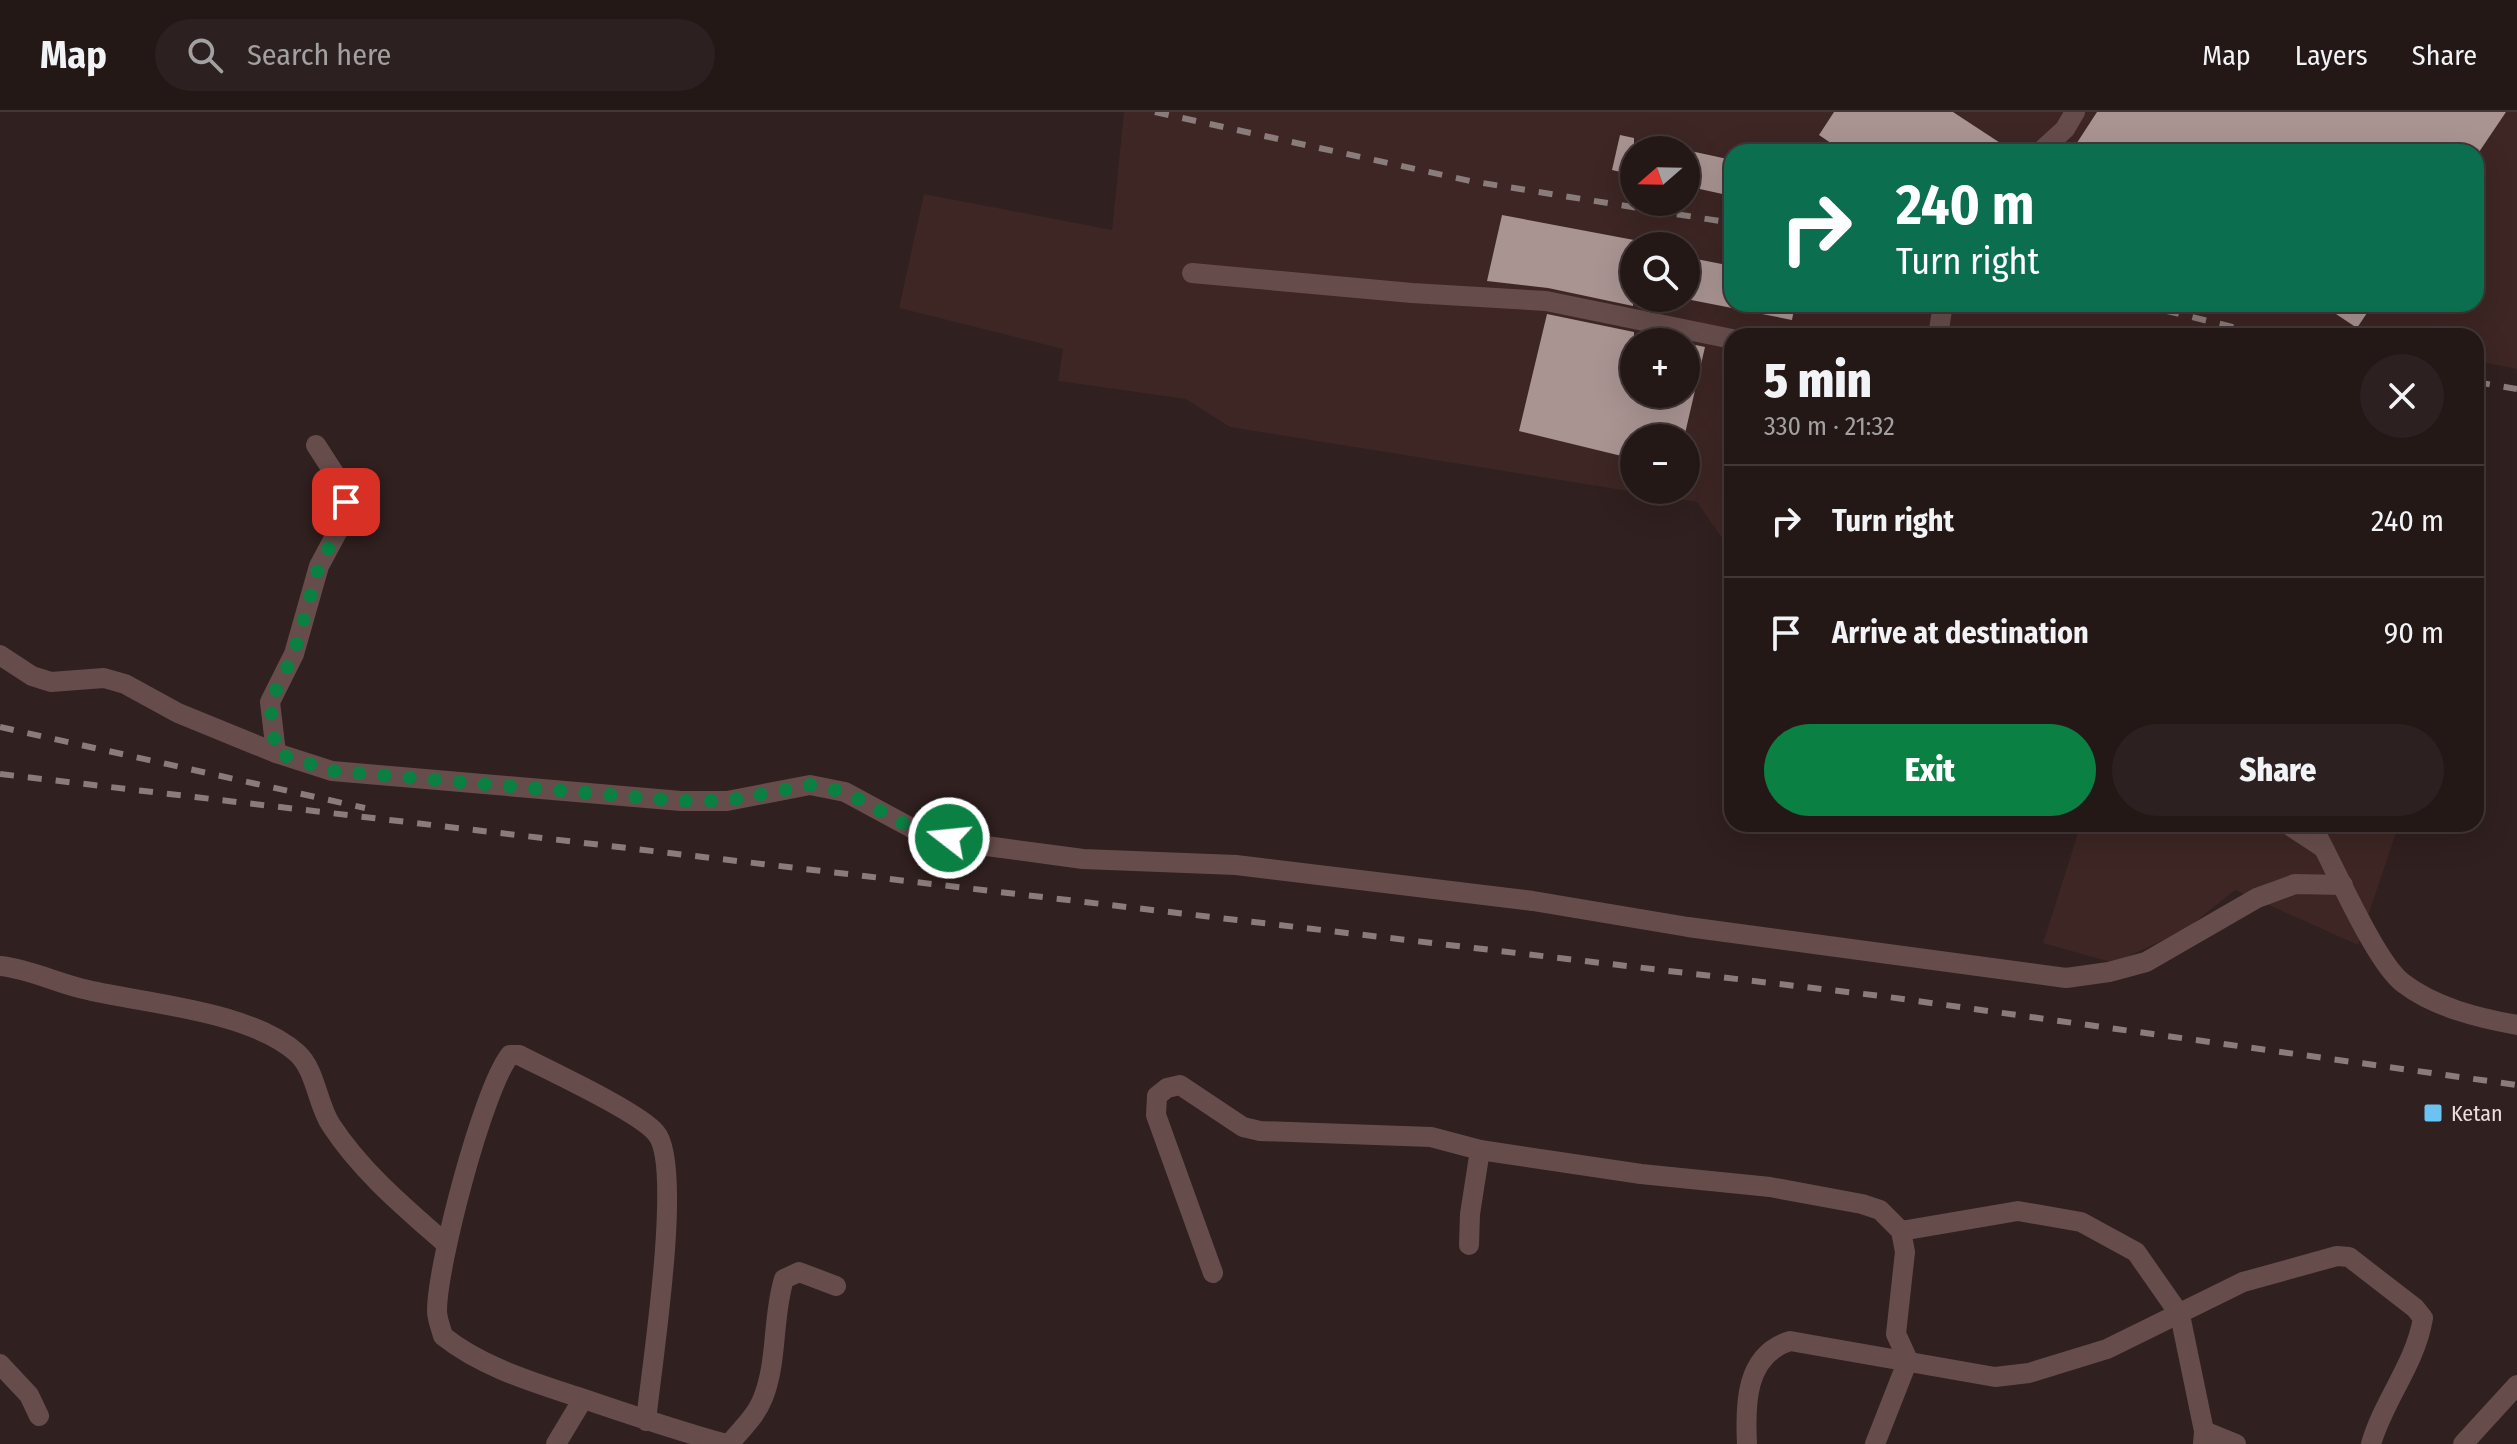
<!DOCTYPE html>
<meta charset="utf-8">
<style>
:root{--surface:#241817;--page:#2c2120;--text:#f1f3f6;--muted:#a3a0a1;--line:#413736;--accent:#0b8043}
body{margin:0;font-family:"Fira Sans Condensed",sans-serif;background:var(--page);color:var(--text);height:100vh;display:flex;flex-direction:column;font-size:30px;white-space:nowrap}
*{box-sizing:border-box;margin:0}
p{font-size:26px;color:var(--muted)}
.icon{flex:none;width:44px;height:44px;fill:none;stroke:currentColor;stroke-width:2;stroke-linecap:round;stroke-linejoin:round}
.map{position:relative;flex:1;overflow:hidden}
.sheet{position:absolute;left:1724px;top:216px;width:760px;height:504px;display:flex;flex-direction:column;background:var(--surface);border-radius:24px;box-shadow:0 8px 32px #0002,0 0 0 2px var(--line)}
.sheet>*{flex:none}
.hud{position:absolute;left:1724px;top:32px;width:760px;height:168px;border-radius:24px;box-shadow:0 8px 32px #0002,0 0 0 2px var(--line);background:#0b6e4f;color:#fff;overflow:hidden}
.needle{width:52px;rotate:250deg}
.fabs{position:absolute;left:1620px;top:24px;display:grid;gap:16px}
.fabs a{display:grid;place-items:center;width:80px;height:80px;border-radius:50%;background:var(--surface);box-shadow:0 8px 32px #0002,0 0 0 2px var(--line);font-size:40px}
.pin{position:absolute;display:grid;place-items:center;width:68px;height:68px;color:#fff;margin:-34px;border-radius:16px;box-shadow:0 4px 12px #0006}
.me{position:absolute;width:88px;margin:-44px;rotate:286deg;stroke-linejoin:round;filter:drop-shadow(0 0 6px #0008)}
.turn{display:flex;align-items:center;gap:28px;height:168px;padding:0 40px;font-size:36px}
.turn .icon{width:104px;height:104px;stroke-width:2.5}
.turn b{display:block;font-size:56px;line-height:68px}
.round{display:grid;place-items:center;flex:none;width:84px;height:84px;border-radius:42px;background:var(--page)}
.head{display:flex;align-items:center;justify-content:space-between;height:136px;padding:0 40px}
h1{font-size:48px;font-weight:800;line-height:60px}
.action{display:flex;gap:16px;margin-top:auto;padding:16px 40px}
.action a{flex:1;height:92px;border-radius:48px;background:var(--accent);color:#fff;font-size:32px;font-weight:800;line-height:92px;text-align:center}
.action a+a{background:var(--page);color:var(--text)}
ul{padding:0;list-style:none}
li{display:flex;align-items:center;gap:24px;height:112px;padding:0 40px;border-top:2px solid var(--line)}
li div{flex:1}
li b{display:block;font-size:30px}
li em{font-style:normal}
header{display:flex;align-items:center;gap:48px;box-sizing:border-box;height:112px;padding:0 40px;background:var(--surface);border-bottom:2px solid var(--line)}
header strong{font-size:38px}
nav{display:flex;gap:44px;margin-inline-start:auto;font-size:28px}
.search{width:560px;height:72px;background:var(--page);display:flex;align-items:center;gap:20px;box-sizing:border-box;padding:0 28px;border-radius:44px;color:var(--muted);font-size:30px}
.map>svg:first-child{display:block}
</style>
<header>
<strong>Map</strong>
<div class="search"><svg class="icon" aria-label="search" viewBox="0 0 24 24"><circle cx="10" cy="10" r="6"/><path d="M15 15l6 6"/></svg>Search here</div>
<nav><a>Map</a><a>Layers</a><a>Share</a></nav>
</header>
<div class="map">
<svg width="2517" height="1332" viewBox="0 0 2517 1332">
<rect width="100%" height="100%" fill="#30201f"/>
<g fill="#3d2624" fill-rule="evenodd">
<path d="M1124,0H2517V257L2476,249V224H1732V440L1697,390L1230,315L1186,287L1058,269L1063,237L899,196L924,82L1112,118ZM1634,38H1686V90H1634ZM1732,40H2476V192H1732ZM1634,134H1686V186H1634ZM1634,230H1686V282H1634ZM1634,326H1686V378H1634Z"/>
<path d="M2081,712H2399L2358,833L2235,778L2185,818L2114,851L2043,831Z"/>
</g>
<g fill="#a99492">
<path d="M1834,0H1953L2014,40H1844L1819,23Z"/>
<path d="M2097,0H2506L2479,40H2071Z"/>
<path d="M1620,23L1634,26V63L1612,58Z"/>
<path d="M1686,38L1732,48L1727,83L1686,74Z"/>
<path d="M1502,103L1634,128L1633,194L1548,176L1487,169Z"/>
<path d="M1686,145L1732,154V196L1686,187Z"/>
<path d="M1748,192H1795L1792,208L1747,199Z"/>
<path d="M2321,192H2373L2357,216Z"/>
<path d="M1547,202L1634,220V282H1686V231L1705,235L1684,326H1634V347L1519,319Z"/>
</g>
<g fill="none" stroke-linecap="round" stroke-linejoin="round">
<g stroke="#664d4b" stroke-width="20">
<path d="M2040,40L2065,17L2075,0"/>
<path d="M1192,161L1412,181L1546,189L1732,227"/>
<path d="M1866,224H1905"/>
<path d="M1938,224L1943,192"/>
<path d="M0,543L32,564L51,570L104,566L125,572L178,601L276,641L332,659L681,689H727L810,673L845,680L919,720L979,733L1083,747L1236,753L1533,789L1688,815L2066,866L2109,860L2146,850L2257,786L2295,772L2343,773"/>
<path d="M276,641L270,590L294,542L319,454L340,415L346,390L336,364L316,333"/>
<path d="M2287,712L2322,735"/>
<path d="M2311,712C2332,748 2374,849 2403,871C2434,895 2478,906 2517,913"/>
<path d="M0,854C30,857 59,872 88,878C148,892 250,899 297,941C316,958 317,992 331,1013C361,1059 404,1095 445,1131"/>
<path d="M1901,1119L2018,1099L2081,1110L2136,1140L2180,1203L2204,1319L2203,1332"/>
<path d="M1469,1133L1470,1102L1480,1038"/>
<path d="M1213,1161L1156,1003L1157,984L1167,976L1180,973L1243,1015L1260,1019L1431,1025L1480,1038L1641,1062L1770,1075L1862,1092L1880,1098L1901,1119L1905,1140L1896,1222L1908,1248"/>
<path d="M0,1252L29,1283L39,1304"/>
<path d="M646,1309C651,1258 684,1053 656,1021C639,1000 548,958 519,943H510C483,977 437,1153 437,1199C437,1207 441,1216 443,1224C483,1256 536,1271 584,1287C631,1303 678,1319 726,1332"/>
<path d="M2204,1319L2236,1332"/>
<path d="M556,1332L583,1287"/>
<path d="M729,1332C741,1318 756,1304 763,1286C778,1248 772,1206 784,1167L799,1160L836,1174"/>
<path d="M1747,1332C1745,1293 1745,1243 1790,1229L1995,1265L2029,1261L2107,1237L2243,1170L2337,1144L2349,1145L2415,1196L2423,1206C2415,1253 2384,1287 2371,1332"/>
<path d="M1875,1332L1908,1248"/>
<path d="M2463,1332L2517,1273"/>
</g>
<g stroke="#8a7c7b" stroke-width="6" stroke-dasharray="14 14" stroke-linecap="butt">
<path d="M1155,0L1470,69L1732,111"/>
<path d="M2138,192L2270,224"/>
<path d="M2476,270L2517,277"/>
<path d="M0,615L365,696"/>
<path d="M0,662L1881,884L2517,973"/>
</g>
</g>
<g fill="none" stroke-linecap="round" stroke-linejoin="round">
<path stroke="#0b8043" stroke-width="14" stroke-dasharray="0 25.2" d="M346,390L340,415L319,454L294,542L270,590L276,641L332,659L681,689H727L810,673L845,680L919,720L949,726"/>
</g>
<rect fill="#6bc3f2" stroke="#30201f" stroke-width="3" x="2423" y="991" width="20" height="20" rx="4"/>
<g text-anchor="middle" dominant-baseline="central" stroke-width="8" stroke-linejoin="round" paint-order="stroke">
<g font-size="22" fill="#ebdfde" stroke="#30201f" text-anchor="start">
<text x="2451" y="1001">Ketan</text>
</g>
</g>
</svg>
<div class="fabs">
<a><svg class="needle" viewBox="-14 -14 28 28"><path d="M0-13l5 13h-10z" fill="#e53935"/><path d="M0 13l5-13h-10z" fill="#a3a0a1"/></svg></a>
<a><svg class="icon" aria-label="search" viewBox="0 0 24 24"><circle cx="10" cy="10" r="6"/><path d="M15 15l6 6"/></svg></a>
<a>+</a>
<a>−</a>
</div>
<div class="pin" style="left:346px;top:390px;background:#d93025"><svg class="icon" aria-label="arrive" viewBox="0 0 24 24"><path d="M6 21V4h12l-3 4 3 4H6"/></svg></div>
<svg class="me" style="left:949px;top:726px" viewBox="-20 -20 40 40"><circle r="17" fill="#0b8043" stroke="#fff" stroke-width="3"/><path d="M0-11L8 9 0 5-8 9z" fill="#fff"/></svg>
<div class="hud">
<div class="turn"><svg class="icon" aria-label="right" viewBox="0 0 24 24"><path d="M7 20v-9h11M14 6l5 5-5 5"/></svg><div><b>240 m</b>Turn right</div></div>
</div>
<section class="sheet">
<div class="head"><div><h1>5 min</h1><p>330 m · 21:32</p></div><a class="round"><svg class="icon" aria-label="close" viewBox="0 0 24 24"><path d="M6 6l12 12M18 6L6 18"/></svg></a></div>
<ul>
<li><svg class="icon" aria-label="right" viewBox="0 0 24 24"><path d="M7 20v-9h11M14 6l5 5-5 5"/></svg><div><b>Turn right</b></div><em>240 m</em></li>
<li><svg class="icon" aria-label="arrive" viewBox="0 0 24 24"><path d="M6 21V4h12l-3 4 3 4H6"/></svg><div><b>Arrive at destination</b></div><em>90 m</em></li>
</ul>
<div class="action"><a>Exit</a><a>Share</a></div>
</section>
</div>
